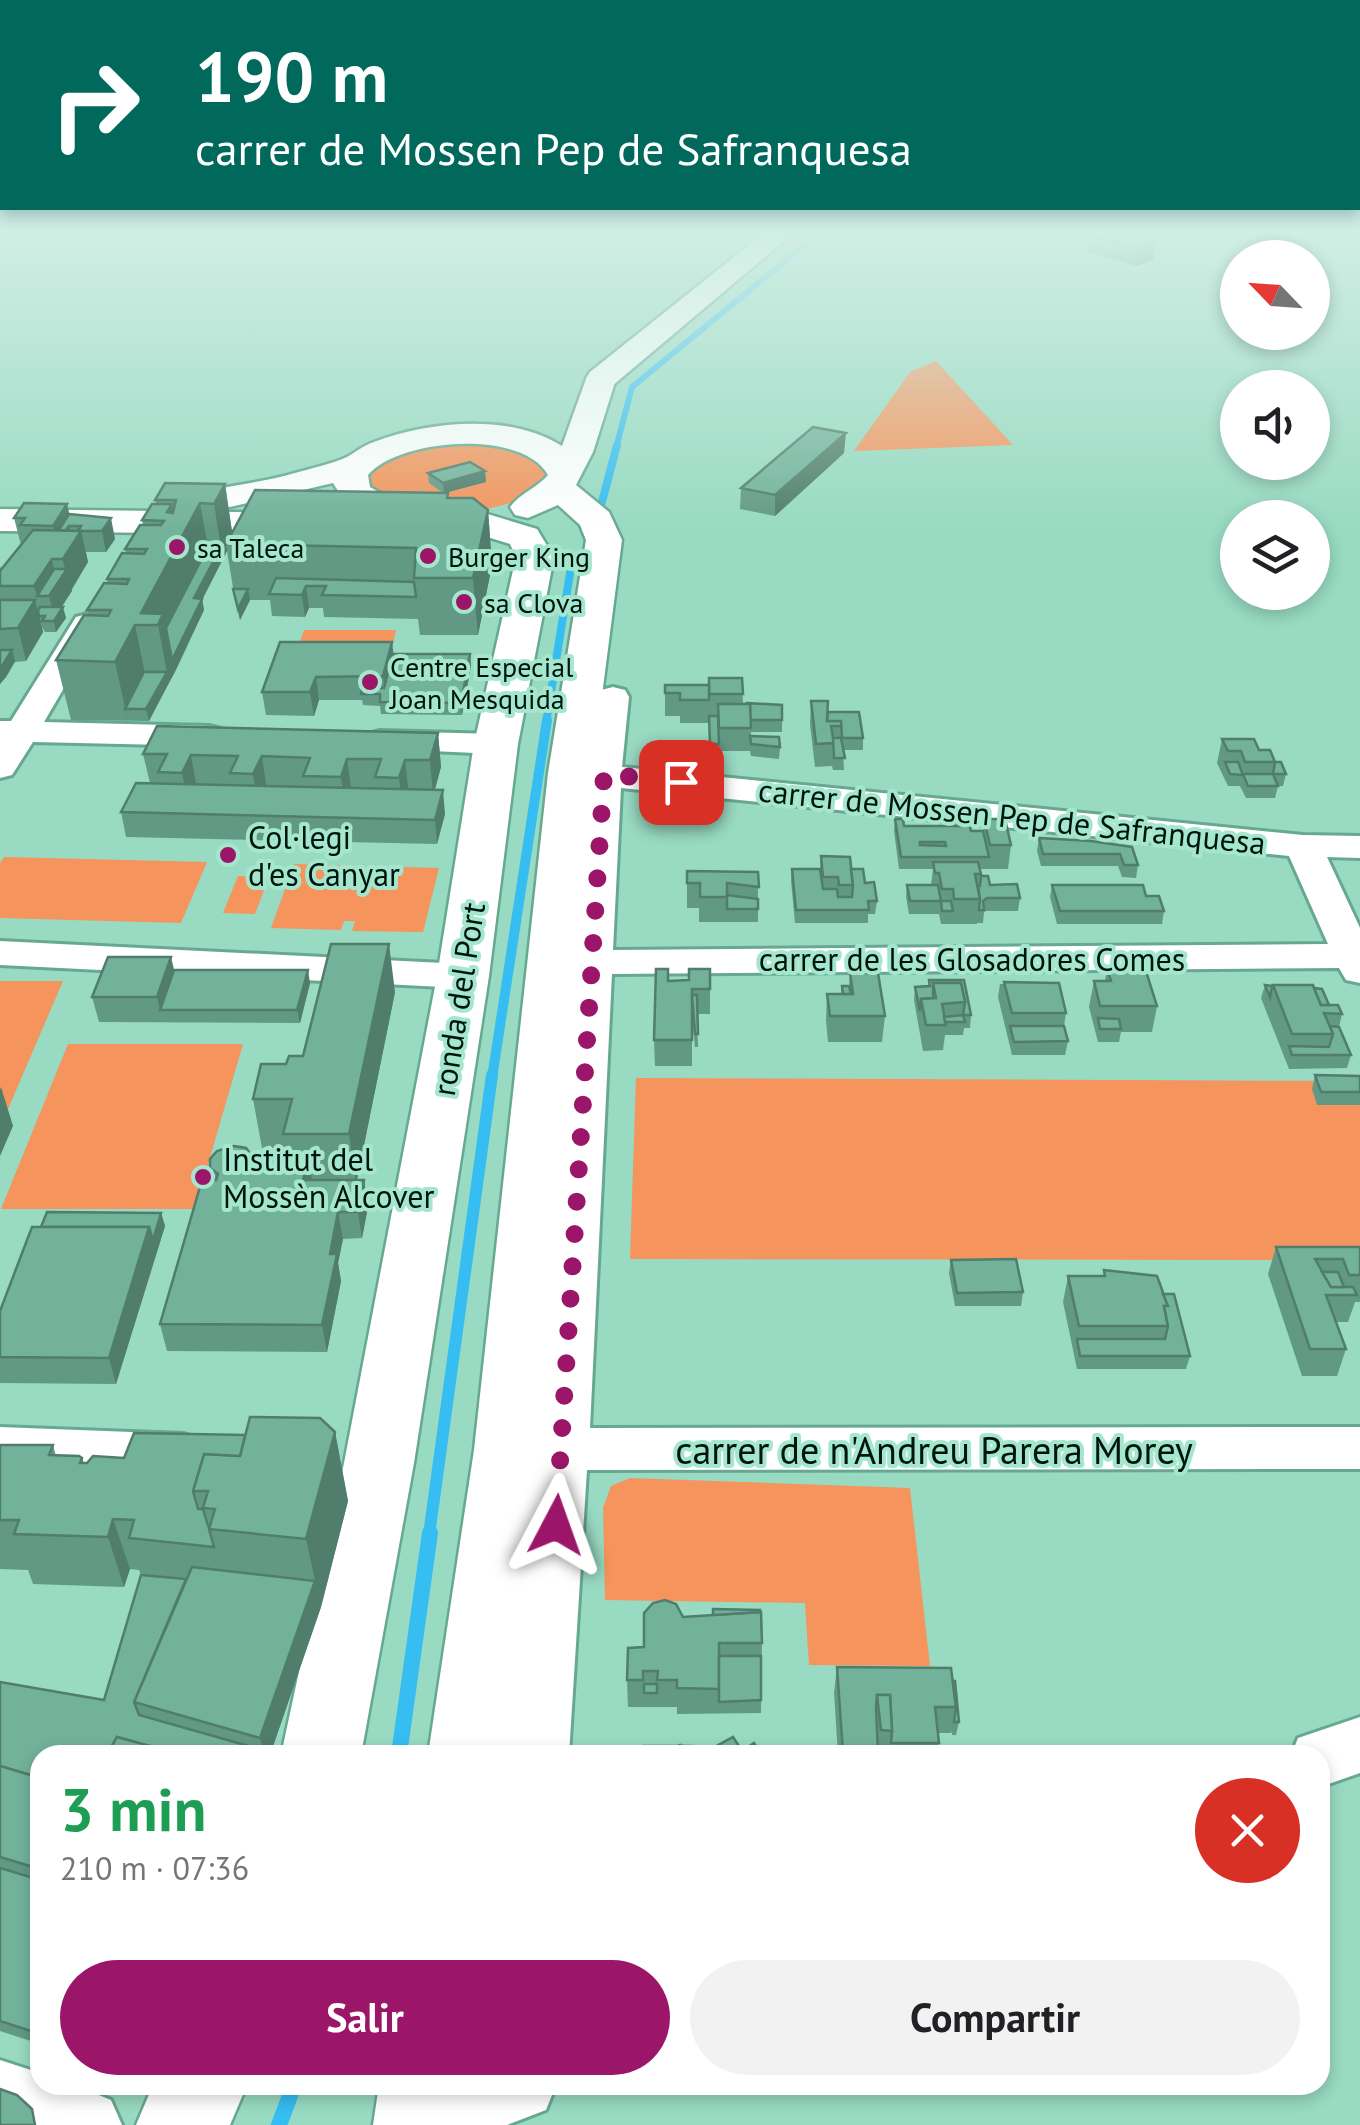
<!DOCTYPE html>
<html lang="es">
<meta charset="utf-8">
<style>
:root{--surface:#fff;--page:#f2f2f2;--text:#202124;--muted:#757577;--accent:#9b1668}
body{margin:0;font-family:"PT Sans",sans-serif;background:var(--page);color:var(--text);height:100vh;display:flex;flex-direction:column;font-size:38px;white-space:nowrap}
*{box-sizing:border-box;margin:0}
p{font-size:32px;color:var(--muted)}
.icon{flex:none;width:55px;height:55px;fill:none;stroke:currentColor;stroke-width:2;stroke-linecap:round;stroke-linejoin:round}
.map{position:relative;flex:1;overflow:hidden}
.panel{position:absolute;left:30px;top:1745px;width:1300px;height:350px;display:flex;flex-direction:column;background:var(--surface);border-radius:30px;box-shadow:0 5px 15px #0003}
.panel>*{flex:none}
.guide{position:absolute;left:0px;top:0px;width:1360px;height:210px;box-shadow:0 5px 15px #0003;background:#00695c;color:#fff;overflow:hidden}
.needle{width:65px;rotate:295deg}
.tools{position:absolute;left:1220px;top:240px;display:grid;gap:20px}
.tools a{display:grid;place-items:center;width:110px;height:110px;border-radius:50%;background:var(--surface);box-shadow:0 5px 15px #0003;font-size:50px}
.pin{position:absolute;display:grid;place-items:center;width:85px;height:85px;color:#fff;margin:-42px;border-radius:20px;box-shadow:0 5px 15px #0006}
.me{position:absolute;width:110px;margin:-55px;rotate:4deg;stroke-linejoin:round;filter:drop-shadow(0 0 8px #0008)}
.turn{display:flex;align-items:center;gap:35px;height:210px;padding:0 30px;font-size:45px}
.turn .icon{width:130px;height:130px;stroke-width:2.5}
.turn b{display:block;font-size:70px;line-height:85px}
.round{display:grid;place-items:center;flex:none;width:105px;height:105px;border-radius:52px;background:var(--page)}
.overview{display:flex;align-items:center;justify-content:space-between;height:170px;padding:0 30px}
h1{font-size:60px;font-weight:700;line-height:75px;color:#1e9e55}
.primary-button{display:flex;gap:20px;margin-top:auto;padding:20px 30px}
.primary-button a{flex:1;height:115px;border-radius:60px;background:var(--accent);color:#fff;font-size:40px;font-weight:700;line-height:115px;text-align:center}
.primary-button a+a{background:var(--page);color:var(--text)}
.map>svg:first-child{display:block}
</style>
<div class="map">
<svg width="1360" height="2125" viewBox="0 0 1360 2125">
<rect width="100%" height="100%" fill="#98dac2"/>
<g fill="#f5945c">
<path d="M936,361L1013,445L854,451L910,372Z"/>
<path d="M463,441L527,450L552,475L523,500L475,512H420L367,487L366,474L388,454Z"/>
<path d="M304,630H396L390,656H295Z"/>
<path d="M4,857L207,862L181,923L0,918V863Z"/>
<path d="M294,864L361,866L359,875H368L371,866L439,868L423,932L352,931L355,921H344L341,930L271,928Z"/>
<path d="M238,876L269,877L255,914L223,913Z"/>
<path d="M0,981H63L5,1116H0Z"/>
<path d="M68,1044H243L195,1209H1Z"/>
<path d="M636,1078L1360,1081V1260L630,1259Z"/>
<path d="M630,1478L910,1488L930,1666L809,1665L805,1603L605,1600L603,1508L611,1486Z"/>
</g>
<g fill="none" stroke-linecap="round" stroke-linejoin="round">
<path stroke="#36bdf1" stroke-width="6" d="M616,448L632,387L818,234"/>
<g stroke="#36bdf1" stroke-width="8">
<path d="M602,502L617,445"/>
<path d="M546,723L571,567"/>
</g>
<path stroke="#36bdf1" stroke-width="10" d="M492,1078L547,720"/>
<path stroke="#36bdf1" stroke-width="12" d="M429,1535L492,1075"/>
<g stroke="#36bdf1" stroke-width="16">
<path d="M399,1755L430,1533"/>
<path d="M279,2125L294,2085"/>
</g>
<g stroke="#67a890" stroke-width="6">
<g id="street">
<path d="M87,614L98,617L102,623L44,722L209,726L221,729L226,736L221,743L209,746L33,742L12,775L0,778V721H11L76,617Z"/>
<path d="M613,687L625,690L629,697L622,767L1303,835L1360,836V858L1327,857L1360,928V983L1346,980L1339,968L612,974L590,1428L1360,1427V1469L587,1470L569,1755H507L534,1470L515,1464L507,1449L515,1434L537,1428L586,785L562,780L557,773L562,766L588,764L597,697L601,690ZM621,788L1289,856L1328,944L613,950Z"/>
<path d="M380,731L496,734L508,737L513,744L508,751L496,754L368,748L363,741L368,734Z"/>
<path d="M0,941L463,964L477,967L483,976L477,985L463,988L0,965Z"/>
<path d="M0,1427L184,1434L203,1440L211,1455L203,1470L184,1476L0,1469Z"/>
<path d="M1360,1717V1773L1320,1787V1755H1291L1298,1738Z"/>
<path d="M0,2060L40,2073V2085H74L111,2100L122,2125H0Z"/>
<path d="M418,2085H556L546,2110L507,2125H386L384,2120L395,2095Z"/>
</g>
</g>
<g stroke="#67a890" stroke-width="5">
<g id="secondary">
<path d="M601,370L612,372L616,379L593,452L576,485L609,512L622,540L592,773L542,1450L508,1755H428L474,1450L548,773L586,540L580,525L558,505L528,518L515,515L510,507C520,493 537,488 548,475C523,429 400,438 368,475L370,487L398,503L432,511L437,519L432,527C397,535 350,514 333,483L217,510L205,506L199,499L205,492C235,484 266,482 295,473C312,468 332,464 347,457C356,452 364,445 374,442C429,421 511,413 562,446L586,379L590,372Z"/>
<path d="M0,509L312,513L325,516L330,524L325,532L312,535L0,531Z"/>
<path d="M471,509L537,529L554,557L518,744L489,976L414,1463L361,1755H281L344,1463L437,976L474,744L516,557L510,544L458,528L453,520L458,512Z"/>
<path d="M153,2085H247L230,2125H136Z"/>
<path d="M379,2085H471L465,2125H373Z"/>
</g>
</g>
<g stroke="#67a890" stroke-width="5">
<path id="primary" d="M763,234H792L612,386H590L586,379L590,372Z"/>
</g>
<use href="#street" fill="#fff" fill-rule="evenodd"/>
<use href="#secondary" fill="#fff" fill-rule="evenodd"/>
<use href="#primary" fill="#fff" fill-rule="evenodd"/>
</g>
<g fill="#629985">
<path d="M1092,234H1128L1127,235L1155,243L1153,260L1136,266L1087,252L1089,235Z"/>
<path d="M844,453L775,516L740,509L741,488Z"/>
<path d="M485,471L486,482L445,493H448L449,498L488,510L492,565L478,635H420L418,619L324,617L323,608H309L305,617L272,616L270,600H250L240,620L235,600L227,551L202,599L204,610L149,721L71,720L56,660L89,615L87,610L108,583L107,579L126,553L125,549L143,525L142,520L156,504L155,500L225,484L232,532L443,493L429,483L428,473Z"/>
<path d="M67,504L69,514L115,539L106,552H86L88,562L62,607L66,618L56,632H45L42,627L43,632L26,661L15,662L6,677L0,684V565L1,570L21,545L14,518Z"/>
<path d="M393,654H470L471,666L462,715L381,714L380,706L363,705L362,700H319L314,716L266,715L262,692Z"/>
<path d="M742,678L743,704L782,720V732H751V736L780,747L779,759L751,756L750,751H719V756H709V723H680V716H665V685H709Z"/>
<path d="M811,701L863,738V750H843L844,770H833L832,766L815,767L810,724Z"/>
<path d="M438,733L441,767L435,790L445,814L437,844L126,837L121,812L150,783L143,754Z"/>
<path d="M1222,739L1259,750L1275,762L1286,774L1283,786H1278L1275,798H1246L1240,786H1228L1217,763Z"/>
<path d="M895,819L904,826L983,831L984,819L1011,845L1008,869H980L981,876L990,885L1020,898L1018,911H986L984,912L983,923H977V924H941L939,914H909L906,897L907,885H931L933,869H899L894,831Z"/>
<path d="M1039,838L1132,847L1138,865L1136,878L1122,877L1118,866H1041L1037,851Z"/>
<path d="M821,856L851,869L865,883L877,901L875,914H868V923H795L791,881L792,869H820Z"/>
<path d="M687,871L758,872V922H699V908H687Z"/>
<path d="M1052,885L1146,896L1164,911L1162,924H1057L1050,897Z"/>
<path d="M1107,968L1157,1006L1152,1032H1121L1119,1042H1098L1089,1007L1094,981H1105Z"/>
<path d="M710,969V1014H697L698,1047H695L692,1014V1066H655L654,1040L668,981L689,980Z"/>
<path d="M850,973L885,1016L882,1042H828L826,1020L827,994H841L842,986H849Z"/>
<path d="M929,980H964L971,1015L970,1028H964L963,1035H945L943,1050L923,1051L914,1000L915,987L928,986Z"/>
<path d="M310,983L300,1023L99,1022L92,997Z"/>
<path d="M1000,984H1004L1066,1013L1064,1026L1068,1041L1065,1055H1012L998,997Z"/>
<path d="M1265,985H1313L1329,1005L1342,1014L1339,1027L1351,1055L1347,1068L1289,1069L1261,998Z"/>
<path d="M395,992L357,1180H364L368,1207L362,1238L343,1239L338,1263L341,1281L327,1352L167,1351L160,1324L212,1180L210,1168L254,1159L288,1158L286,1148H262L253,1099L286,1064L303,1056Z"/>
<path d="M1315,1075L1360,1076V1105H1317L1312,1089Z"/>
<path d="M161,1213L165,1226L116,1384L0,1383V1311L41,1227Z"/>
<path d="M1276,1247H1360V1302H1355L1348,1322H1336L1346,1349L1337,1376H1302L1268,1274Z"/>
<path d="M951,1260L1023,1292L1021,1306H955L949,1273Z"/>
<path d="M1104,1270L1157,1276L1190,1356L1186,1369H1077L1063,1302L1068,1276H1103Z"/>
<path d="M335,1432L348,1501L321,1607L270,1755H40V2044L0,2031V1682L104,1700L141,1575L139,1570L130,1569L124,1587L33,1584L28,1570L0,1569V1445H53L56,1456L82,1458L84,1463L124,1458L245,1435Z"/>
<path d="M683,1617L762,1643L761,1713L677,1714V1707H628L627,1680L644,1647Z"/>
<path d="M837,1667L951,1668L959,1722L956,1735H952V1732L951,1733H938L939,1743L937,1755H838L834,1693Z"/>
</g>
<g fill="#507d6c">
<path d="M1155,243L1153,260L1136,266L1139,249Z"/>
<path d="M846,433L844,453L775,516V495Z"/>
<path d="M485,471L486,482L444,493L443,483Z"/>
<path d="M225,484L233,538L226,544L227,551L197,610L194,598L221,547L214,504Z"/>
<path d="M200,503L210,558L168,640L175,672L169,683L158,625L141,613L167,512L172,504L179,542Z"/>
<path d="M67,504L72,526H69L73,544L81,531L88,562L72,588V591L54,618L49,596H37L34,586L52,559L57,584L66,572L53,526Z"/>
<path d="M488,510L492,565L478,635L473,578Z"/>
<path d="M111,518L115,539L106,552L102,531Z"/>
<path d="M306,586L309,608L305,617L302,595Z"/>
<path d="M248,589L250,600L240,620L238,609Z"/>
<path d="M202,599L204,610L175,672L172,660Z"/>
<path d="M35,600L43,632L26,661L18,628Z"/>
<path d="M63,607L66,618L56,632L54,621Z"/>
<path d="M135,625L147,683L125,709L128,721L115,662Z"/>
<path d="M392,642L395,665L386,700L383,676Z"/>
<path d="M12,650L15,661L6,677L0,684V669Z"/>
<path d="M470,654L471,666L462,715L461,703Z"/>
<path d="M167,672L169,683L149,721L146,709Z"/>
<path d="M316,677L319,700L314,716L310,692Z"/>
<path d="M438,733L441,767L433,795L430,760Z"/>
<path d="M191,755L197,790L189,808L182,773Z"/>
<path d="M262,756L267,791L259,809L253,774Z"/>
<path d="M347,759L352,794L346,812L341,777Z"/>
<path d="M405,760L409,795L403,813L399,778Z"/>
<path d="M443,790L445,814L437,844L435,820Z"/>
<path d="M389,944L395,992L356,1184L349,1134Z"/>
<path d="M171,957L177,982L160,1010L163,1023L157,997Z"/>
<path d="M308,970L310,983L300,1023L297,1010Z"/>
<path d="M1,1087L13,1126L0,1156V1090Z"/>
<path d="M308,1157L313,1184L303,1180Z"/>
<path d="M364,1180L368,1207L362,1238L358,1212Z"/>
<path d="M338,1212L343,1239L338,1263L341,1281L327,1352L322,1325L330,1254Z"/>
<path d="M161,1213L165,1226L116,1384L109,1358L149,1227Z"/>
<path d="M335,1432L348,1501L321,1607L270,1755H265L260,1738L315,1581L306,1539Z"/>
<path d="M113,1519L130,1569L124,1587L108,1537Z"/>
</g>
<g fill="#72b29b" stroke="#507d6c" stroke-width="2.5" fill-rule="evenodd">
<path d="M1092,234H1121L1155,243L1139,249L1089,235Z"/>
<path d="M813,427L846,433L775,495L741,488Z"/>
<path d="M470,462L485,471L443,483L428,473Z"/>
<path d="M165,483L225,484L214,504L200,503L141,613L163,614L158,625H135L115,662L56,660L84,615L108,616L111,610H87L104,583L127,584L129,579H107L122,553L144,554L147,549H125L140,525H161L164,521L142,520L152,504H172L167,512L173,513L176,500H155Z"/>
<path d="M255,490L448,493L447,498H473L488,510L473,578H414L416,548L226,544Z"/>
<path d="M24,503L67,504L53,526L20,525L25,518H14Z"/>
<path d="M69,514L111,518L102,531H78L81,526H69L65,531L59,530Z"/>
<path d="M33,530L81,531L63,559H52L34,586H0V571Z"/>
<path d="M208,547H221L194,598L202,599L172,660L166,628Z"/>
<path d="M54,569H67L49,596H37Z"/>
<path d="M276,578L414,582L416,597L322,595L326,586H306L302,595L269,594Z"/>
<path d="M233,589H248L238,609Z"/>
<path d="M0,600H35L18,628L0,629Z"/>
<path d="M40,607H63L54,621H42L45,616H39L38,610Z"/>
<path d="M280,642H392L383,676L316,677L310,692H262Z"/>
<path d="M0,650H12L0,669Z"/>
<path d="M393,654H470L461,703L380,702V694H361L362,688H384Z"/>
<path d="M144,672H167L146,709H125Z"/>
<path d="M709,678H742L743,694H709Z"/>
<path d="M665,685H709V700H680V693H665Z"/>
<path d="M811,701H828L827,721H841L843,726H831L834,743L816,744Z"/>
<path d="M747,703L782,705V720H750V704H745Z"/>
<path d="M718,704H750L751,728H719Z"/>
<path d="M828,712H859L863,738H842L841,721H827Z"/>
<path d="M709,716H718L719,744H710Z"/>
<path d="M157,726L438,733L430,760H405L399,778L375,777L381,759H347L341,777L303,776L310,758L262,756L253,774L230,773L238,756L191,755L182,773L158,772L167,754H143Z"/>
<path d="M750,736L779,737L780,747L751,744Z"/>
<path d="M833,738H841L845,758H834Z"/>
<path d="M1222,739H1254L1259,750H1270L1275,762H1245L1241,751H1228Z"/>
<path d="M1225,762H1238L1243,775L1230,774Z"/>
<path d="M1274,762H1281L1286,774H1273L1275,762Z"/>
<path d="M1243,774H1273L1278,786H1248Z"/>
<path d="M136,783L443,790L435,820L121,812Z"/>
<path d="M895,819H903L904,826H970L971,831H983L989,857H901ZM920,842H945L946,846L920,845Z"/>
<path d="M984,819H1005L1011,845H990Z"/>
<path d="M1039,838L1091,841L1132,847L1138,865H1124L1120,854H1043Z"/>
<path d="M821,856L850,857L853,885H839L838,877H823Z"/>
<path d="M933,862H978L981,874H975L980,899H954L953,889H942L939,873H935Z"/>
<path d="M792,869H820L823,889H837L838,897H852L853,885L851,869H863L865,883L874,882L877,901H868L869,910H796Z"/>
<path d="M687,871L758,872L759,887L727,883V897H700V883H687Z"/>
<path d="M981,876H988L990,885L1017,884L1020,898H987L983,901L984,910H979L980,899L978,886H980Z"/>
<path d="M907,885H938L941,901H910Z"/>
<path d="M1052,885H1143L1146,896H1159L1164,911H1060Z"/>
<path d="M727,895L758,899V909H727Z"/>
<path d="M941,901H951L953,911H942Z"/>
<path d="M331,944H389L349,1134H283L292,1099H253L261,1064H286L289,1056H303Z"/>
<path d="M108,957H171L157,997H92Z"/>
<path d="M1107,968H1145L1157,1006H1100L1094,981H1111Z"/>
<path d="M656,969H668V981L689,980V969H710V989H692V1040H654Z"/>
<path d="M174,970H308L297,1010H160Z"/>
<path d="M850,973H878L885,1016H830L827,994H853Z"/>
<path d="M929,980H964L971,1015H963L965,1002L961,983H933V998L921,999L920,1011L915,987L930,986Z"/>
<path d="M1004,982L1059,983L1066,1013H1012Z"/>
<path d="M933,983H961L965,1002L942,1004L946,1025H926L921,999L936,998Z"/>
<path d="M1265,985L1272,986L1270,997Z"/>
<path d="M1273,985H1313L1321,1005H1338L1342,1014L1324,1013L1333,1034H1292Z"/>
<path d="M842,986H849L851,994H843Z"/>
<path d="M1314,988L1322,989L1329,1005H1321Z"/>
<path d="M692,995H697L698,1034H695Z"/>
<path d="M963,1015L965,1022H945L944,1017Z"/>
<path d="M1098,1018L1119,1019L1121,1029H1100Z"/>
<path d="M1010,1026H1064L1068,1041L1014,1042Z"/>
<path d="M1330,1026L1339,1027L1351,1055H1292L1289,1046L1329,1047L1333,1034Z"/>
<path d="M1315,1075L1360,1076V1092H1321Z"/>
<path d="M234,1146L246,1148L254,1159L308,1157L303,1180H364L358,1212H338L330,1254H337L322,1325L160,1324L202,1180H216L218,1174L210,1168V1159L217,1151Z"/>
<path d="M47,1212L161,1213L153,1240L149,1227H41Z"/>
<path d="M32,1227H149L109,1358L0,1357V1311Z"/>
<path d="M1276,1247H1360V1275H1349L1343,1259H1315L1331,1287H1353L1357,1295H1326L1346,1349H1310Z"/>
<path d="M1016,1259L1023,1292L957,1293L951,1260Z"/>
<path d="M1104,1270L1157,1276L1168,1306H1164L1168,1326H1079L1068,1276H1105Z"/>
<path d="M1322,1272H1338L1344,1287H1331Z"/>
<path d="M1163,1294H1174L1190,1356H1080L1077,1339H1165L1168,1326L1164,1306H1168Z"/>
<path d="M250,1417L320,1418L335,1432L306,1539L209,1529L215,1509L203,1508L208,1491H193L204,1454L240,1456Z"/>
<path d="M134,1433L245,1435L240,1456L204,1454L193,1491L198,1509H203L208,1526H209V1529L214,1547L129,1538L134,1520L113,1519L108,1537L14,1534L19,1520H0V1445H53L49,1455L79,1456L82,1458L80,1463H87L93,1456L124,1458Z"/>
<path d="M192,1567L315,1581L260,1738L134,1702Z"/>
<path d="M141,1575L186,1579L134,1702L139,1715L266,1751L265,1755H180L117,1737L107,1755H40V1778L0,1766V1682L104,1700Z"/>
<path d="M665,1600L676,1604L683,1617L761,1612L762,1643H719V1689L677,1688V1680H657L658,1671H643V1680H627L628,1648L644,1647V1613L653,1603Z"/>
<path d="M713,1609L760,1610V1612L713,1615Z"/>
<path d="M719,1656H761V1700L719,1702Z"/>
<path d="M837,1667L951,1668L956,1707H935L939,1743H891L892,1731L890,1695H877L876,1707L878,1753L843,1752Z"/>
<path d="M953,1681H955L959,1722H954L956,1707Z"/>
<rect x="644" y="1684" width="13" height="9"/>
<path d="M877,1695H890L892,1731L881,1730Z"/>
<path d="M117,1737L179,1754L107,1755Z"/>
<path d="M733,1737L742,1751L754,1743L762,1755H700Z"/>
<path d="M680,1745L687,1755H664Z"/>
<path d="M643,1746H680L664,1755H642Z"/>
<path d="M681,1746H692V1755H687Z"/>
<path d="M0,1766L40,1778V1869L0,1857Z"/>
<path d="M0,1868L40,1880V2034L0,2021Z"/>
<path d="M0,2089L17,2095L32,2109L35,2125H0Z"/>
</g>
<linearGradient id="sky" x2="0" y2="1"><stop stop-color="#61b8ec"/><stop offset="0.44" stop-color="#d1eee4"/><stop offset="1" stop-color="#d1eee4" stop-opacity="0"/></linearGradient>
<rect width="1360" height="531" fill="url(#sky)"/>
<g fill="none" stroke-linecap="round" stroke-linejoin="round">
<path stroke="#9b1668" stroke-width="18" stroke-dasharray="0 32.4" d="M556,1525L604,774L681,782"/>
</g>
<g fill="#9b1668" stroke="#a5e7ce" stroke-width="4">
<circle cx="177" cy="547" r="10"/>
<circle cx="428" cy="556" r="10"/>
<circle cx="464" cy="602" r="10"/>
<circle cx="370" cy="682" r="10"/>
<circle cx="228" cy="855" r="10"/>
<circle cx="203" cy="1177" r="10"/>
</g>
<g text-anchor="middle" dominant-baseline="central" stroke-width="8" stroke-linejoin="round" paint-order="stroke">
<g font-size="28" fill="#00150d" stroke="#a5e7ce" text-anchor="start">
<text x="197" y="547">sa Taleca</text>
<text x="448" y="556">Burger King</text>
<text x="484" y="602">sa Clova</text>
<text x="390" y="666">Centre Especial<tspan x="390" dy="32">Joan Mesquida</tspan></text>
</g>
<g font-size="32" fill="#00150d" stroke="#a5e7ce">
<text transform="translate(1012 816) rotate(6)">carrer de Mossen Pep de Safranquesa</text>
<text x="972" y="959">carrer de les Glosadores Comes</text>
<text transform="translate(458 999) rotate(-81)">ronda del Port</text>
</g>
<g font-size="32" fill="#00150d" stroke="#a5e7ce" text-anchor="start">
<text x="248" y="837">Col·legi<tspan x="248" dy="37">d'es Canyar</tspan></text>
<text x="223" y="1159">Institut del<tspan x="223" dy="37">Mossèn Alcover</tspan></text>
</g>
<g font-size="38" fill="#00150d" stroke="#a5e7ce">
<text x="934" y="1449">carrer de n'Andreu Parera Morey</text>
</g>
</g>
</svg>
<div class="tools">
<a><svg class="needle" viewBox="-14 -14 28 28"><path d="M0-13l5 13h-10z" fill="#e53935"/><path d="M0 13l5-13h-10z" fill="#757577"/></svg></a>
<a><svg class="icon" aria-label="sound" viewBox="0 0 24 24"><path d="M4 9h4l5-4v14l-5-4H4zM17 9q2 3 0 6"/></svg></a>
<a><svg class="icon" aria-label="layers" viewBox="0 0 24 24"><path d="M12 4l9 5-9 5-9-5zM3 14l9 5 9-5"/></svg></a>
</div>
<div class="pin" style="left:681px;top:782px;background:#d93025"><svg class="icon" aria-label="arrive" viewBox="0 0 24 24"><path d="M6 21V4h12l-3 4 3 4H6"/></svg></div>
<svg class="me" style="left:556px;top:1525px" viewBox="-20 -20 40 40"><path d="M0-17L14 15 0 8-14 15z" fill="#9b1668" stroke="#fff" stroke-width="4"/></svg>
<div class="guide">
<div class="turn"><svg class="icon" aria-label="right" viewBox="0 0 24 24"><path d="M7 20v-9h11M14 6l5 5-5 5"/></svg><div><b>190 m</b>carrer de Mossen Pep de Safranquesa</div></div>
</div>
<section class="panel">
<div class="overview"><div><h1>3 min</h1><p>210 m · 07:36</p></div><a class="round" style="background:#d93025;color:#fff"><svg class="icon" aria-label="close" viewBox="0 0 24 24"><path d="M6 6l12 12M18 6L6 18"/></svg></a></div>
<div class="primary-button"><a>Salir</a><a>Compartir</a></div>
</section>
</div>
